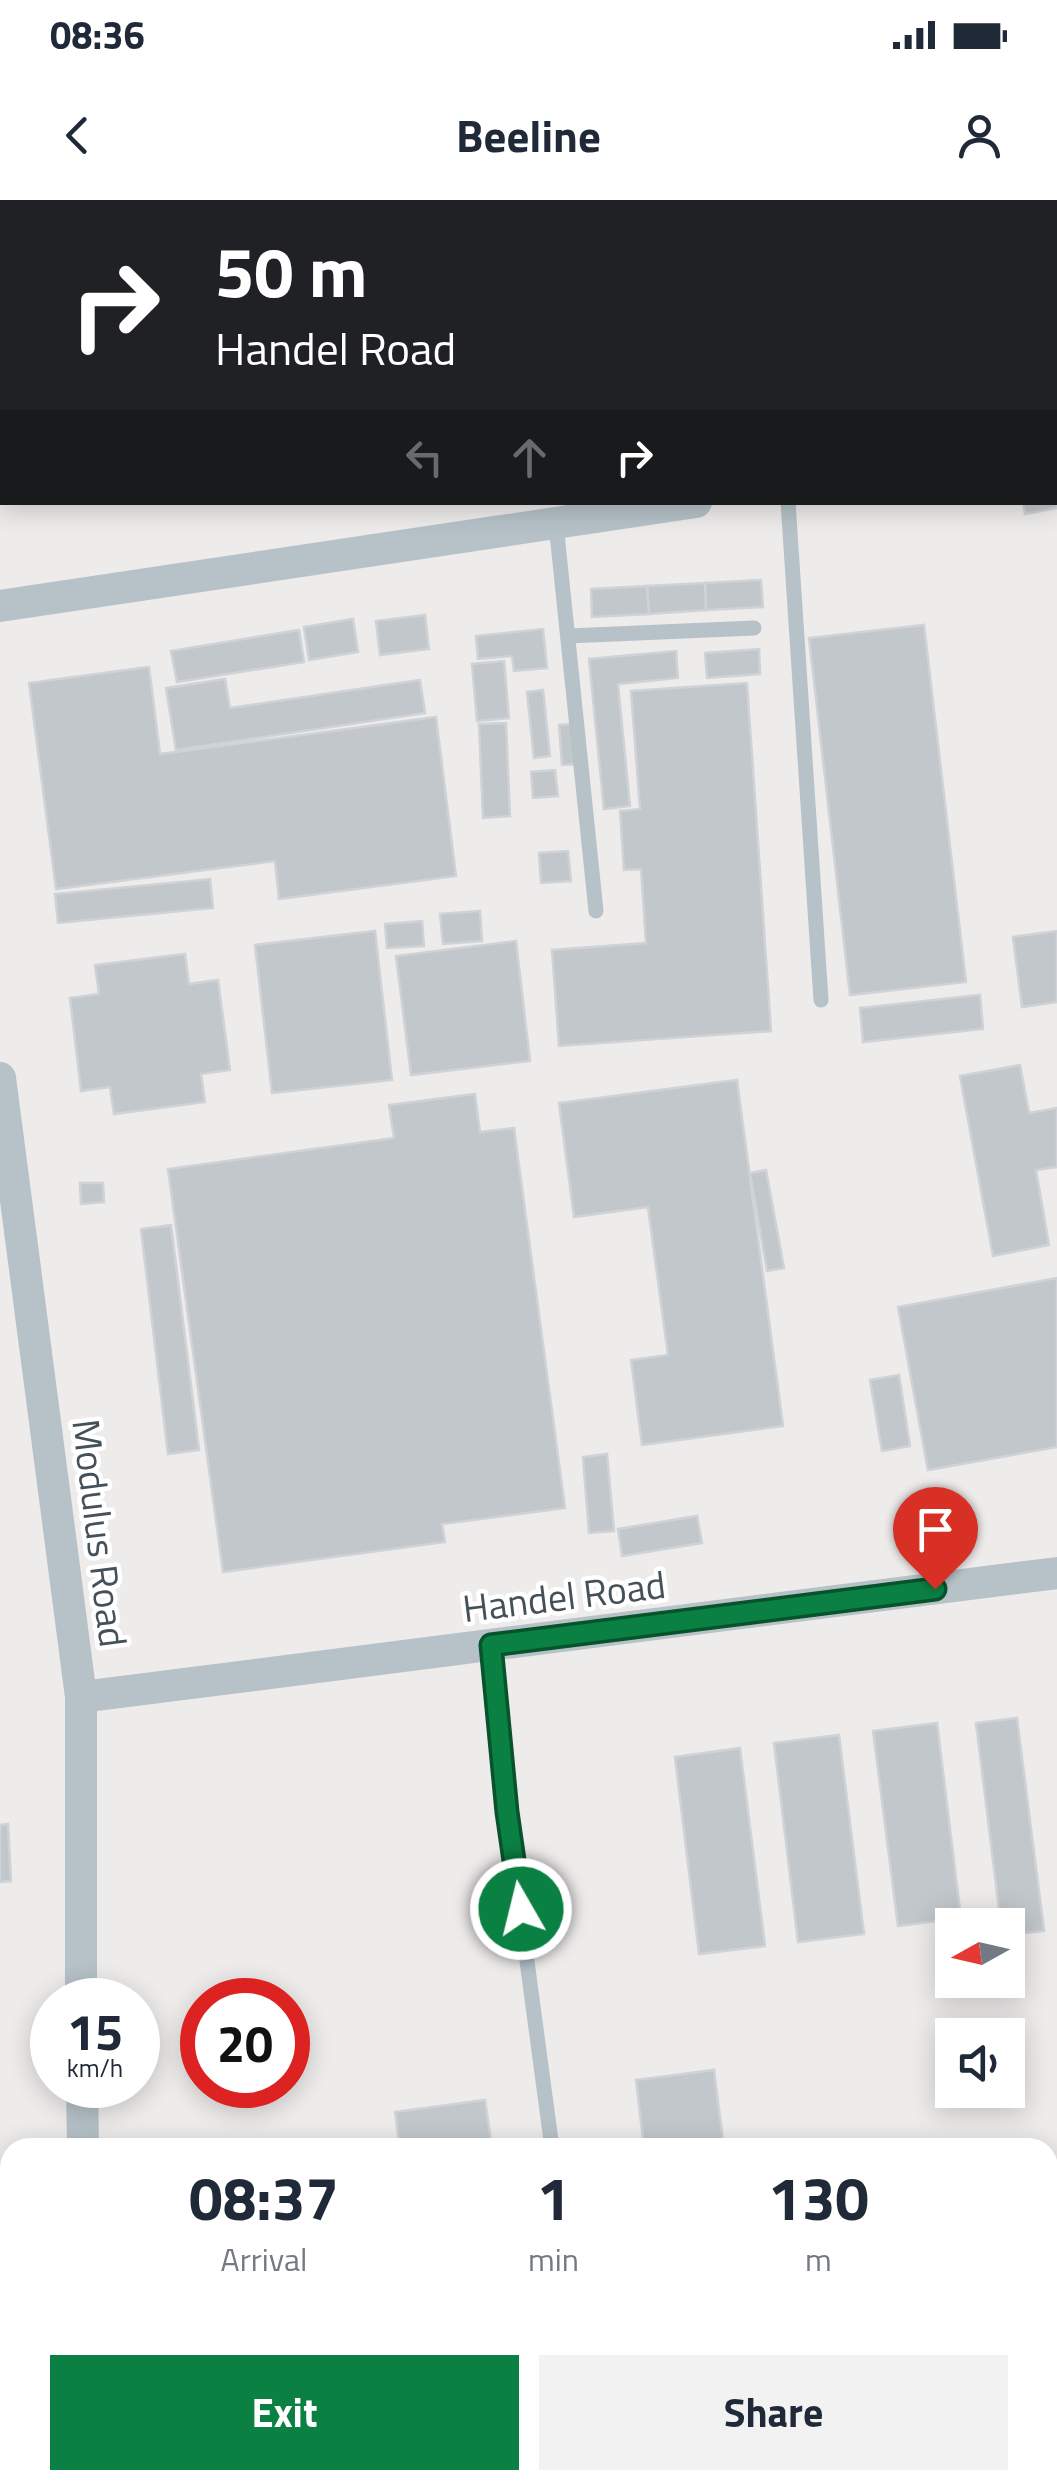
<!DOCTYPE html>
<style>
:root{--surface:#fff;--page:#f2f2f3;--text:#1f2937;--muted:#747a83;--accent:#0b8043}
body{margin:0;font-family:"Titillium Web",sans-serif;background:var(--page);color:var(--text);height:100vh;display:flex;flex-direction:column;font-size:38px;white-space:nowrap}
*{box-sizing:border-box;margin:0}
p{font-size:32px;color:var(--muted)}
.icon{flex:none;width:55px;height:55px;fill:none;stroke:currentColor;stroke-width:2;stroke-linecap:round;stroke-linejoin:round}
.map{position:relative;flex:1;overflow:hidden}
.side{position:absolute;left:0px;top:1938px;width:1058px;height:352px;display:flex;flex-direction:column;background:var(--surface);border-radius:30px 30px 0 0;box-shadow:0 5px 25px #0003}
.side>*{flex:none}
.top-card{position:absolute;left:0px;top:0px;width:1058px;height:305px;box-shadow:0 5px 25px #0003;background:#202124;color:#fff;overflow:hidden}
.needle{width:65px;rotate:262deg}
.fabs{position:absolute;left:935px;top:1708px;display:grid;gap:20px}
.fabs a{display:grid;place-items:center;width:90px;height:90px;border-radius:0px;background:var(--surface);box-shadow:0 5px 25px #0003;font-size:50px}
.speed{position:absolute;left:30px;top:1778px;display:flex;gap:20px;font-size:50px;font-weight:700;text-align:center}
.speed>*{display:grid;place-content:center;width:130px;height:130px;border-radius:50%;background:var(--surface);box-shadow:0 5px 25px #0003;line-height:1}
.speed small{font-size:25px;font-weight:400}
.speed .limit{border:15px solid #d22;background:#fff;color:#111}
.pin{position:absolute;display:grid;place-items:center;width:85px;height:85px;color:#fff;margin:-102px -42px;border-radius:50% 50% 50% 0;rotate:-45deg;box-shadow:0 0 10px #0007}
.pin .icon{rotate:45deg}
.me{position:absolute;width:110px;margin:-55px;rotate:352deg;stroke-linejoin:round;filter:drop-shadow(0 0 8px #0008)}
.turn{display:flex;align-items:center;gap:35px;height:210px;padding:0 50px;font-size:45px}
.turn .icon{width:130px;height:130px;stroke-width:2.5}
.turn b{display:block;font-size:70px;line-height:85px}
.lanes{display:flex;align-items:center;height:95px;padding:0 50px;background:#0003;justify-content:center;gap:50px;direction:ltr}
.lanes .off{opacity:.35}
.eta{display:flex;justify-content:space-evenly;align-items:center;height:170px;text-align:center}
.eta b{font-size:60px;font-weight:700;line-height:70px}
.primary-button{display:flex;gap:20px;margin-top:auto;padding:20px 50px}
.primary-button a{flex:1;height:115px;border-radius:0px;background:var(--accent);color:#fff;font-size:40px;font-weight:700;line-height:115px;text-align:center}
.primary-button a+a{background:var(--page);color:var(--text)}
.status{display:flex;justify-content:space-between;align-items:center;height:70px;padding:0 50px;background:var(--surface);direction:ltr}
.status svg{height:28px;fill:currentColor}
header{display:flex;justify-content:space-between;align-items:center;height:130px;padding:0 50px;background:var(--surface);font-size:45px;font-weight:700}
.map>svg:first-child{display:block}
</style>
<div class="status"><b>08:36</b><svg viewBox="0 0 49 12"><path d="M0 12V9h3v3zM5 12V6h3v6zM10 12V3h3v9zM15 12V0h3v12zM26 1h20v11H26zM47 4h2v5h-2z"/></svg></div>
<header><svg class="icon" aria-label="back" viewBox="0 0 24 24"><path d="M15 5l-7 7 7 7"/></svg>Beeline<svg class="icon" aria-label="person" viewBox="0 0 24 24"><circle cx="12" cy="8" r="4"/><path d="M4 21q1-7 8-7t8 7"/></svg></header>
<div class="map">
<svg width="1057" height="2288" viewBox="0 0 1057 2288">
<rect width="100%" height="100%" fill="#eeebeb"/>
<path fill="#b9edc6" d="M149,0H969L971,2H149Z"/>
<g fill="#c2c7cb" stroke="#cfd2d7" stroke-width="2.5">
<path d="M733,0H935L936,2H727Z"/>
<path d="M1057,279V308L1025,314L1023,302H1055V280Z"/>
<path d="M761,380L763,407L706,410L705,383Z"/>
<path d="M705,383L706,410L649,414L647,386Z"/>
<path d="M647,386L649,414L592,417L591,389Z"/>
<path d="M425,415L429,449L380,455L376,421Z"/>
<path d="M353,419L358,452L309,460L304,427Z"/>
<path d="M924,425L966,782L850,795L809,438Z"/>
<path d="M543,429L547,468L514,471L512,456L478,459L476,436Z"/>
<path d="M299,430L304,462L177,482L171,451Z"/>
<path d="M759,449L760,474L707,478L705,453Z"/>
<path d="M676,451L678,478L618,484L630,606L604,609L589,459Z"/>
<path d="M504,461L509,518L477,521L472,464Z"/>
<path d="M149,467L160,554L436,517L456,676L279,699L275,661L56,689L29,483Z"/>
<path d="M225,479L230,508L420,480L425,513L176,550L166,488Z"/>
<path d="M747,483L771,831L559,846L552,750L646,743L641,669L624,670L620,611L640,609L631,491Z"/>
<path d="M543,490L550,556L534,558L527,492Z"/>
<path d="M506,523L510,616L483,618L479,524Z"/>
<path d="M576,524L579,564L562,565L559,525Z"/>
<path d="M555,570L558,596L533,598L531,572Z"/>
<path d="M568,651L571,681L541,683L539,653Z"/>
<path d="M210,679L213,708L58,723L55,694Z"/>
<path d="M480,711L482,741L443,744L440,714Z"/>
<path d="M422,721L424,746L387,748L385,724Z"/>
<path d="M375,731L392,880L272,893L255,745Z"/>
<path d="M1057,731V802L1022,807L1013,737Z"/>
<path d="M516,741L530,861L411,875L396,756Z"/>
<path d="M185,754L189,784L218,780L230,870L201,874L205,902L114,914L110,887L81,891L70,798L99,794L95,765Z"/>
<path d="M980,795L983,829L863,842L860,808Z"/>
<path d="M1020,865L1029,913L1057,908V967L1036,970L1049,1045L993,1056L960,876Z"/>
<path d="M737,880L783,1226L642,1245L631,1160L668,1155L648,1007L574,1017L559,903Z"/>
<path d="M475,894L480,932L514,928L565,1308L442,1324L445,1342L223,1372L168,969L394,938L389,905Z"/>
<path d="M766,970L784,1068L767,1071L750,973Z"/>
<path d="M80,983H103L104,1002L81,1004Z"/>
<path d="M171,1025L199,1250L168,1254L141,1029Z"/>
<path d="M1057,1078V1247L928,1270L898,1107Z"/>
<path d="M899,1175L910,1246L882,1251L870,1180Z"/>
<path d="M607,1254L614,1331L589,1333L583,1257Z"/>
<path d="M697,1316L702,1343L622,1356L618,1329Z"/>
<path d="M1017,1518L1044,1731L1008,1735V1725H1001L976,1523Z"/>
<path d="M937,1523L961,1718L898,1726L873,1531Z"/>
<path d="M839,1535L864,1734L798,1742L774,1543Z"/>
<path d="M740,1548L765,1746L699,1754L675,1557Z"/>
<path d="M8,1624L11,1681L0,1682V1625Z"/>
<path d="M714,1870L724,1948H644L636,1880Z"/>
<path d="M485,1900L492,1948H400L395,1912Z"/>
<path d="M444,2280H584L585,2288H445Z"/>
<path d="M659,2280H745L746,2288H660Z"/>
<path d="M861,2280H956L957,2288H862Z"/>
</g>
<g fill="none" stroke-linecap="round" stroke-linejoin="round">
<g stroke="#b6c2c8" stroke-width="15">
<path d="M788,302L821,800"/>
<path d="M556,324L596,711"/>
<path d="M568,436L754,428"/>
<path d="M491,1445L507,1612L552,1948"/>
</g>
<g stroke="#b6c2c8" stroke-width="32">
<path d="M1055,250L1057,249"/>
<path d="M0,406L696,302"/>
<path d="M0,878L81,1497V1800"/>
<path d="M81,1497L1057,1373"/>
<path d="M82,1885L83,1948"/>
<path d="M89,2280V2288"/>
</g>
</g>
<g fill="none" stroke-linecap="round" stroke-linejoin="round">
<g stroke="#07532c" stroke-width="25">
<path id="route" d="M521,1709L507,1612L491,1445L935,1389"/>
</g>
<use href="#route" stroke="#0b8043" stroke-width="18"/>
</g>
<g text-anchor="middle" dominant-baseline="central" stroke-width="9" stroke-linejoin="round" paint-order="stroke">
<g font-size="38" fill="#445158" stroke="#fff">
<text transform="translate(100 1333) rotate(83)">Modulus Road</text>
<text transform="translate(564 1396) rotate(-7)">Handel Road</text>
</g>
</g>
</svg>
<div class="fabs">
<a><svg class="needle" viewBox="-14 -14 28 28"><path d="M0-13l5 13h-10z" fill="#e53935"/><path d="M0 13l5-13h-10z" fill="#747a83"/></svg></a>
<a><svg class="icon" aria-label="sound" viewBox="0 0 24 24"><path d="M4 9h4l5-4v14l-5-4H4zM17 9q2 3 0 6"/></svg></a>
</div>
<div class="speed"><div>15<small>km/h</small></div><div class="limit">20</div></div>
<div class="pin" style="left:935px;top:1389px;background:#d93025"><svg class="icon" aria-label="arrive" viewBox="0 0 24 24"><path d="M6 21V4h12l-3 4 3 4H6"/></svg></div>
<svg class="me" style="left:521px;top:1709px" viewBox="-20 -20 40 40"><circle r="17" fill="#0b8043" stroke="#fff" stroke-width="3"/><path d="M0-11L8 9 0 5-8 9z" fill="#fff"/></svg>
<div class="top-card">
<div class="turn"><svg class="icon" aria-label="right" viewBox="0 0 24 24"><path d="M7 20v-9h11M14 6l5 5-5 5"/></svg><div><b>50 m</b>Handel Road</div></div>
<div class="lanes"><svg class="icon off" aria-label="left" viewBox="0 0 24 24"><path d="M17 20v-9H6M10 6l-5 5 5 5"/></svg><svg class="icon off" aria-label="ahead" viewBox="0 0 24 24"><path d="M12 20V5M6 11l6-6 6 6"/></svg><svg class="icon" aria-label="right" viewBox="0 0 24 24"><path d="M7 20v-9h11M14 6l5 5-5 5"/></svg></div>
</div>
<section class="side">
<div class="eta">
<div><b>08:37</b><p>Arrival</p></div>
<div><b>1</b><p>min</p></div>
<div><b>130</b><p>m</p></div>
</div>
<div class="primary-button"><a>Exit</a><a>Share</a></div>
</section>
</div>
